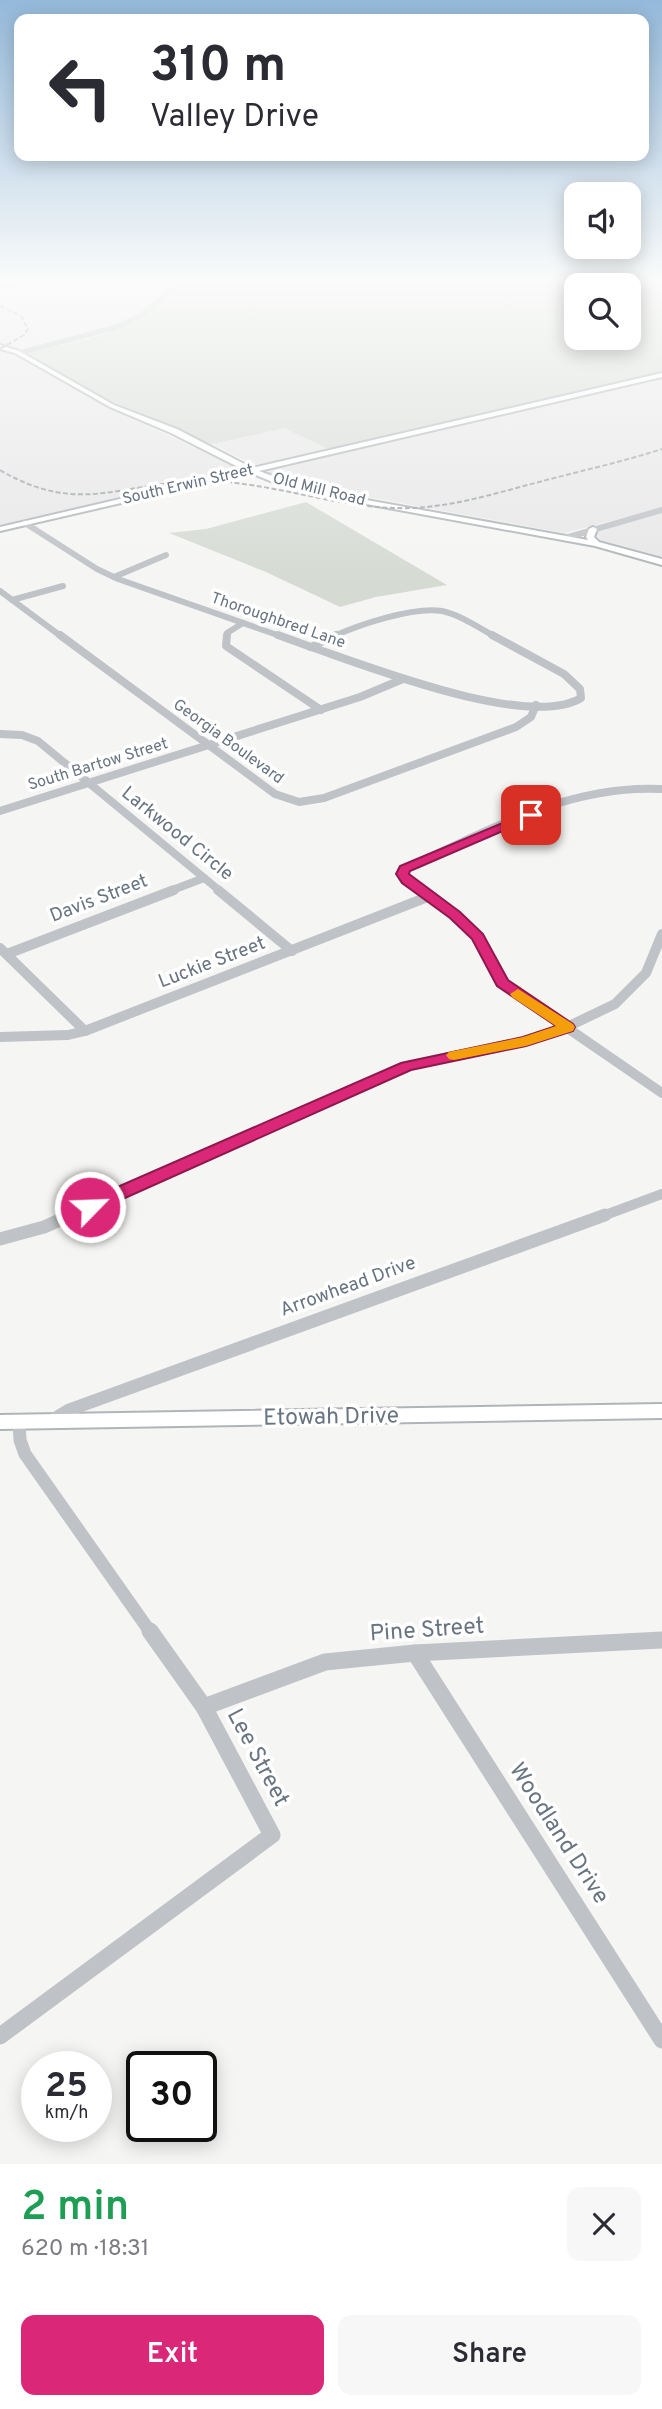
<!DOCTYPE html>
<meta charset="utf-8">
<style>
:root{--surface:#fff;--page:#f7f7f7;--text:#2b2b33;--muted:#7c7c81;--accent:#db2777}
body{margin:0;font-family:Overpass,sans-serif;background:var(--page);color:var(--text);height:100vh;display:flex;flex-direction:column;font-size:26px;white-space:nowrap}
*{box-sizing:border-box;margin:0}
p{font-size:23px;color:var(--muted)}
.icon{flex:none;width:38px;height:38px;fill:none;stroke:currentColor;stroke-width:2;stroke-linecap:round;stroke-linejoin:round}
.map{position:relative;height:2164px;overflow:hidden}
.side{display:flex;flex-direction:column;background:var(--surface);flex:1}
.side>*{flex:none}
.top-card{position:absolute;left:14px;top:14px;width:635px;height:147px;border-radius:14px;box-shadow:0 4px 18px #0003;background:#fff;color:var(--text);overflow:hidden}
.tools{position:absolute;left:564px;top:182px;display:grid;gap:14px}
.tools a{display:grid;place-items:center;width:77px;height:77px;border-radius:14px;background:var(--surface);box-shadow:0 4px 18px #0003;font-size:35px}
.speed{position:absolute;left:21px;top:2051px;display:flex;gap:14px;font-size:35px;font-weight:700;text-align:center}
.speed>*{display:grid;place-content:center;width:91px;height:91px;border-radius:50%;background:var(--surface);box-shadow:0 4px 18px #0003;line-height:1}
.speed small{font-size:18px;font-weight:400}
.speed .limit{border:4px solid #111;border-radius:10px;background:#fff;color:#111}
.pin{position:absolute;display:grid;place-items:center;width:60px;height:60px;color:#fff;margin:-30px;border-radius:14px;box-shadow:0 4px 10px #0006}
.me{position:absolute;width:77px;margin:-38px;rotate:66deg;stroke-linejoin:round;filter:drop-shadow(0 0 5px #0008)}
.turn{display:flex;align-items:center;gap:24px;height:147px;padding:0 21px;font-size:32px}
.turn .icon{width:91px;height:91px;stroke-width:2.5}
.turn b{display:block;font-size:49px;line-height:60px}
.round{display:grid;place-items:center;flex:none;width:74px;height:74px;border-radius:14px;background:var(--page)}
.headline{display:flex;align-items:center;justify-content:space-between;height:119px;padding:0 21px}
h1{font-size:42px;font-weight:600;line-height:52px;color:#1e9e55}
.cta{display:flex;gap:14px;margin-top:auto;padding:14px 21px}
.cta a{flex:1;height:80px;border-radius:14px;background:var(--accent);color:#fff;font-size:28px;font-weight:600;line-height:80px;text-align:center}
.cta a+a{background:var(--page);color:var(--text)}
.map>svg:first-child{display:block}
</style>
<div class="map">
<svg width="662" height="2164" viewBox="0 0 662 2164">
<rect width="100%" height="100%" fill="#f5f6f3"/>
<g fill="#e6e7e6">
<path d="M19,281H189L134,321L99,336L28,353L0,346V284Z"/>
<path d="M0,348L136,420L239,469L0,525Z"/>
<path d="M662,376V508L564,533L302,485L264,471Z"/>
<path d="M284,427L331,450L254,465L212,444Z"/>
<path d="M662,510V557L601,540L595,533Z"/>
</g>
<g fill="#d5dad3" fill-rule="evenodd">
<path d="M189,281H662V373L331,450L284,428L212,444L202,442L130,411L51,369L28,353L99,336L134,321ZM576,285H628V338H576Z"/>
<path d="M306,502L447,585L376,597L340,607L266,572L169,533L206,529Z"/>
</g>
<g fill="none" stroke-linecap="round" stroke-linejoin="round">
<g stroke="#b0b4b8" stroke-width="4">
<g id="secondary">
<path d="M0,345L19,351L114,405L177,429L252,468L662,373V377L259,471L286,481L339,495L588,540L586,537L589,529L593,527L597,529L594,537L599,542L662,559V565L595,546L339,499L280,485L251,473L0,531V527L244,470L171,433L110,407L15,353L0,349Z"/>
<path d="M662,1404V1418L0,1429V1415Z"/>
</g>
</g>
<g stroke="#bfc2c6" stroke-width="5">
<path d="M0,287L41,281"/>
<path d="M19,353L117,327L141,315L183,281"/>
</g>
<g stroke="#bfc2c6" stroke-width="6">
<path d="M25,523L97,569L118,579L283,637"/>
<path d="M565,538L662,510"/>
<path d="M114,577L166,555"/>
<path d="M0,591L62,637"/>
<path d="M12,600L63,586"/>
<path d="M227,637V633L243,623"/>
<path d="M332,637C358,625 414,606 442,611C461,615 479,628 496,637"/>
</g>
<g stroke="#bfc2c6" stroke-width="8">
<path d="M60,635L275,794L299,802L324,798L516,727L531,717L536,705"/>
<path d="M227,635L226,646L321,710"/>
<path d="M278,635L311,647"/>
<path d="M311,647C367,666 529,730 581,698L580,689L564,674L492,635"/>
<path d="M311,647L336,635"/>
<path d="M0,734L22,735L38,741L220,891"/>
<path d="M0,811L360,697L403,679"/>
<path d="M170,891L204,878"/>
<path d="M422,891L407,881L403,874L405,869C487,831 569,784 662,789"/>
</g>
<g stroke="#bfc2c6" stroke-width="10">
<path d="M218,890L292,951"/>
<path d="M419,890L455,915L478,937L502,983L662,1093"/>
<path d="M0,948L85,1031"/>
<path d="M7,954L174,890"/>
<path d="M0,1037L68,1035L85,1031L430,896"/>
<path d="M67,1217L406,1066L526,1041L567,1027L615,1004L646,973L662,934"/>
<path d="M600,1217L662,1194"/>
</g>
<g stroke="#bfc2c6" stroke-width="13">
<path d="M0,1239L44,1227L71,1215"/>
<path d="M51,1421L69,1410L605,1215"/>
<path d="M19,1422L20,1440L25,1454L151,1633"/>
</g>
<g stroke="#bfc2c6" stroke-width="17">
<path d="M415,1653L662,2040"/>
<path d="M204,1707L325,1662L415,1653L662,1640"/>
<path d="M0,2036L272,1835L204,1707L150,1631"/>
</g>
<use href="#secondary" fill="#fff" fill-rule="evenodd"/>
<g stroke="#9fa4a9" stroke-width="2" stroke-dasharray="5 2.5" stroke-linecap="butt">
<path d="M0,306L21,316L28,329L24,335L0,349"/>
<path d="M0,470C81,518 125,480 206,481C270,482 330,506 394,508C444,510 492,494 539,482C580,471 622,462 662,449"/>
</g>
</g>
<linearGradient id="sky" x2="0" y2="1"><stop stop-color="#94b9da"/><stop offset="0.48" stop-color="#fafbfa"/><stop offset="1" stop-color="#fafbfa" stop-opacity="0"/></linearGradient>
<rect width="662" height="584" fill="url(#sky)"/>
<path fill="#db2777" stroke="#8e194d" stroke-width="2" d="M531,811L537,815L535,817L410,871L409,874L460,912L483,934L508,980L573,1024L575,1027L573,1031L526,1046L411,1070L96,1211H83L81,1207L83,1202L401,1063L523,1037L556,1026L497,986L472,939L450,918L402,883L396,874L400,866Z"/>
<path fill="#f59e0b" d="M518,989L573,1024L575,1027L573,1031L526,1046L454,1060L449,1059L446,1055L449,1052L523,1037L556,1026L512,997L510,994Z"/>
<g text-anchor="middle" dominant-baseline="central" stroke-width="7" stroke-linejoin="round" paint-order="stroke">
<g font-size="16" fill="#687480" stroke="#fff">
<text transform="translate(188 485) rotate(-13)">South Erwin Street</text>
<text transform="translate(319 490) rotate(14)">Old Mill Road</text>
<text transform="translate(278 621) rotate(19)">Thoroughbred Lane</text>
<text transform="translate(228 742) rotate(36)">Georgia Boulevard</text>
<text transform="translate(98 765) rotate(-17)">South Bartow Street</text>
</g>
<g font-size="19" fill="#687480" stroke="#fff">
<text transform="translate(177 834) rotate(39)">Larkwood Circle</text>
<text transform="translate(99 899) rotate(-21)">Davis Street</text>
<text transform="translate(212 963) rotate(-21)">Luckie Street</text>
<text transform="translate(348 1287) rotate(-20)">Arrowhead Drive</text>
</g>
<g font-size="23" fill="#687480" stroke="#fff">
<text transform="translate(331 1418) rotate(-1)">Etowah Drive</text>
<text transform="translate(427 1631) rotate(-4)">Pine Street</text>
<text transform="translate(257 1758) rotate(62)">Lee Street</text>
<text transform="translate(558 1834) rotate(57)">Woodland Drive</text>
</g>
</g>
</svg>
<div class="tools">
<a><svg class="icon" aria-label="sound" viewBox="0 0 24 24"><path d="M4 9h4l5-4v14l-5-4H4zM17 9q2 3 0 6"/></svg></a>
<a><svg class="icon" aria-label="search" viewBox="0 0 24 24"><circle cx="10" cy="10" r="6"/><path d="M15 15l6 6"/></svg></a>
</div>
<div class="speed"><div>25<small>km/h</small></div><div class="limit">30</div></div>
<div class="pin" style="left:531px;top:815px;background:#d93025"><svg class="icon" aria-label="arrive" viewBox="0 0 24 24"><path d="M6 21V4h12l-3 4 3 4H6"/></svg></div>
<svg class="me" style="left:90px;top:1207px" viewBox="-20 -20 40 40"><circle r="17" fill="#db2777" stroke="#fff" stroke-width="3"/><path d="M0-11L8 9 0 5-8 9z" fill="#fff"/></svg>
<div class="top-card">
<div class="turn"><svg class="icon" aria-label="left" viewBox="0 0 24 24"><path d="M17 20v-9H6M10 6l-5 5 5 5"/></svg><div><b>310 m</b>Valley Drive</div></div>
</div>
</div>
<section class="side">
<div class="headline"><div><h1>2 min</h1><p>620 m · 18:31</p></div><a class="round"><svg class="icon" aria-label="close" viewBox="0 0 24 24"><path d="M6 6l12 12M18 6L6 18"/></svg></a></div>
<div class="cta"><a>Exit</a><a>Share</a></div>
</section>
